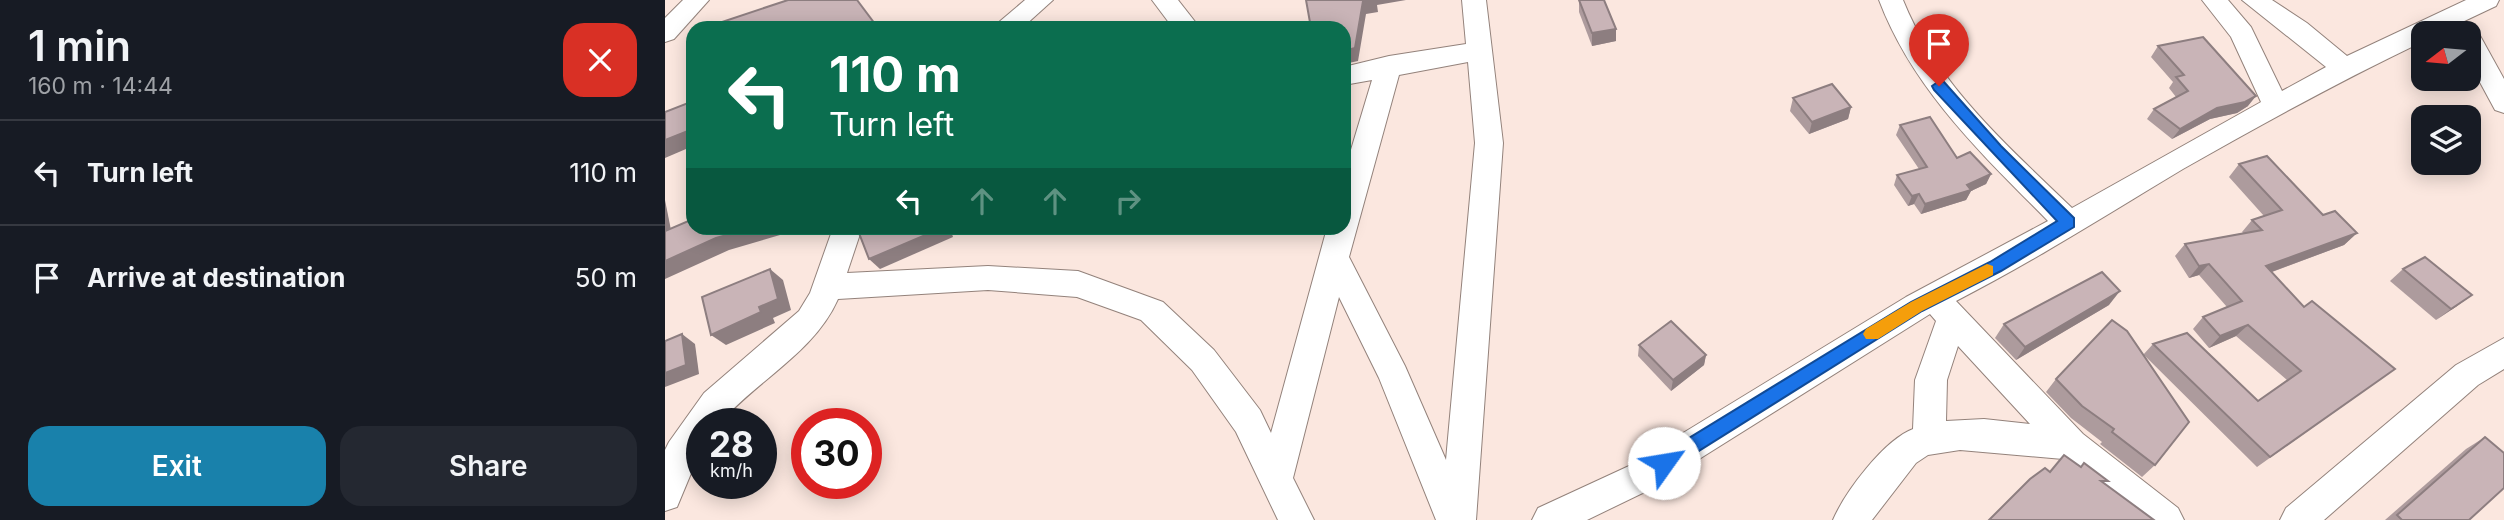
<!DOCTYPE html>
<meta charset="utf-8">
<style>
:root{--surface:#171b24;--page:#242831;--text:#f1f3f6;--muted:#9ea1a6;--line:#363941;--accent:#1981ab}
body{margin:0;font-family:Inter,sans-serif;background:var(--page);color:var(--text);height:100vh;display:flex;flex-direction:column;font-size:26px;white-space:nowrap}
*{box-sizing:border-box;margin:0}
p{font-size:23px;color:var(--muted)}
.icon{flex:none;width:38px;height:38px;fill:none;stroke:currentColor;stroke-width:2;stroke-linecap:round;stroke-linejoin:round}
.map{position:relative;flex:1;overflow:hidden}
.side{display:flex;flex-direction:column;background:var(--surface);width:665px}
.side>*{flex:none}
.top-card{position:absolute;left:21px;top:21px;width:665px;height:214px;border-radius:21px;box-shadow:0 4px 18px #0003;background:#0b6e4f;color:#fff;overflow:hidden}
.needle{width:46px;rotate:254deg}
.tools{position:absolute;left:1746px;top:21px;display:grid;gap:14px}
.tools a{display:grid;place-items:center;width:70px;height:70px;border-radius:14px;background:var(--surface);box-shadow:0 4px 18px #0003;font-size:35px}
.speed{position:absolute;left:21px;top:408px;display:flex;gap:14px;font-size:35px;font-weight:700;text-align:center}
.speed>*{display:grid;place-content:center;width:91px;height:91px;border-radius:50%;background:var(--surface);box-shadow:0 4px 18px #0003;line-height:1}
.speed small{font-size:18px;font-weight:400}
.speed .limit{border:10px solid #d22;background:#fff;color:#111}
.pin{position:absolute;display:grid;place-items:center;width:60px;height:60px;color:#fff;margin:-72px -30px;border-radius:50% 50% 50% 0;rotate:-45deg;box-shadow:0 0 7px #0007}
.pin .icon{rotate:45deg}
.me{position:absolute;width:77px;margin:-38px;rotate:58deg;stroke-linejoin:round;filter:drop-shadow(0 0 5px #0008)}
.turn{display:flex;align-items:center;gap:24px;height:147px;padding:0 28px;font-size:32px}
.turn .icon{width:91px;height:91px;stroke-width:2.5}
.turn b{display:block;font-size:49px;line-height:60px}
.lanes{display:flex;align-items:center;height:66px;padding:0 28px;background:#0003;justify-content:center;gap:35px;direction:ltr}
.lanes .off{opacity:.35}
.round{display:grid;place-items:center;flex:none;width:74px;height:74px;border-radius:21px;background:var(--page)}
.head{display:flex;align-items:center;justify-content:space-between;height:119px;padding:0 28px}
h1{font-size:42px;font-weight:600;line-height:52px}
.action{display:flex;gap:14px;margin-top:auto;padding:14px 28px}
.action a{flex:1;height:80px;border-radius:21px;background:var(--accent);color:#fff;font-size:28px;font-weight:600;line-height:80px;text-align:center}
.action a+a{background:var(--page);color:var(--text)}
ul{padding:0;list-style:none}
li{display:flex;align-items:center;gap:21px;height:105px;padding:0 28px;border-top:2px solid var(--line)}
li div{flex:1}
li b{display:block;font-size:26px}
li em{font-style:normal}
main{display:flex;flex:1;min-height:0}
.map>svg:first-child{display:block}
</style>
<main>
<section class="side">
<div class="head"><div><h1>1 min</h1><p>160 m · 14:44</p></div><a class="round" style="background:#d93025;color:#fff"><svg class="icon" aria-label="close" viewBox="0 0 24 24"><path d="M6 6l12 12M18 6L6 18"/></svg></a></div>
<ul>
<li><svg class="icon" aria-label="left" viewBox="0 0 24 24"><path d="M17 20v-9H6M10 6l-5 5 5 5"/></svg><div><b>Turn left</b></div><em>110 m</em></li>
<li><svg class="icon" aria-label="arrive" viewBox="0 0 24 24"><path d="M6 21V4h12l-3 4 3 4H6"/></svg><div><b>Arrive at destination</b></div><em>50 m</em></li>
</ul>
<div class="action"><a>Exit</a><a>Share</a></div>
</section>
<div class="map">
<svg width="1839" height="520" viewBox="0 0 1839 520">
<rect width="100%" height="100%" fill="#fbe7df"/>
<g fill="none" stroke-linecap="round" stroke-linejoin="round">
<g stroke="#93827b" stroke-width="2">
<g id="minor">
<path d="M18,0H44L9,39L0,42V18Z"/>
<path d="M360,0H388L357,28H327Z"/>
<path d="M487,0H513L535,28H508Z"/>
<path d="M797,0H821L838,143L811,520H771L714,378L674,297L628,478L649,520H613L571,432L527,370L476,320L412,297L323,290L173,299C149,353 92,380 54,424H37V447L12,507L0,511V450L4,442L39,393L134,311L145,293L168,228H197L182,273L323,266L413,271L498,302L549,350L595,410L606,433L662,228H679V173L707,80L679,85V67L724,56L801,44ZM803,62L810,143L781,460L740,366L684,257L734,75Z"/>
<path d="M1214,0H1238C1272,85 1342,145 1407,208L1596,102L1566,37L1537,0H1563L1586,27L1617,91L1661,67L1577,0H1607L1642,23L1682,56L1801,0H1834L1831,6L1774,33H1759V41C1677,80 1597,124 1518,169C1443,214 1369,261 1291,301L1418,434L1513,508L1519,520H1474L1398,459L1295,450L1263,455L1251,463L1207,520H1168C1180,492 1219,440 1248,429L1250,380L1271,321L1265,314L988,488L922,520H867L873,508L964,466L1241,297L1383,221C1317,154 1248,90 1214,0ZM1293,346L1365,424L1319,419L1281,421L1282,380Z"/>
<path d="M1804,29L1813,32L1839,79V113L1830,110L1804,62V33H1794Z"/>
<path d="M1839,338V369L1813,385L1659,520H1615L1621,508L1791,365Z"/>
</g>
</g>
<use href="#minor" fill="#fff" fill-rule="evenodd"/>
</g>
<g fill="#ad9b9d">
<path d="M914,0L951,41L927,46L914,12Z"/>
<path d="M1493,46L1583,106L1572,113L1545,119L1507,139L1482,119L1489,109L1511,97L1504,88L1508,82L1486,57Z"/>
<path d="M1128,98L1186,107L1183,119L1144,134L1125,111Z"/>
<path d="M1235,125L1292,158L1326,174L1321,184L1306,191L1301,200L1256,214L1249,204L1243,206L1229,185L1232,175L1254,169L1231,135Z"/>
<path d="M1574,164L1658,215L1692,233L1679,245L1607,272L1639,307L1730,369L1592,467L1480,356L1490,465L1477,477L1435,444L1437,442L1406,418L1381,392L1391,379L1478,355L1488,344L1593,401L1622,380L1571,336L1544,348L1528,329L1538,317L1562,307L1534,275L1524,278L1510,256L1520,244L1578,233L1577,232L1587,220L1599,216L1564,177Z"/>
<path d="M1738,269L1792,306L1771,320L1725,281Z"/>
<path d="M1444,305L1351,360L1330,338L1339,324Z"/>
<path d="M974,345L1041,355L1039,365L1006,391L973,356Z"/>
<path d="M1820,437L1804,520H1720L1801,449Z"/>
</g>
<g fill="#8d7e80">
<path d="M703,0H741L712,5L713,12L701,14L693,61L679,64V51L698,1Z"/>
<path d="M951,29V41L927,46V33Z"/>
<path d="M1591,96L1583,106L1572,113L1545,119L1507,139L1515,129L1552,108Z"/>
<path d="M23,103L28,108V121Z"/>
<path d="M1186,107L1183,119L1144,134L1147,122Z"/>
<path d="M28,129V146L0,158V140Z"/>
<path d="M1326,174L1321,184L1306,191L1301,200L1256,214L1260,204Z"/>
<path d="M1254,194L1249,204L1243,206L1247,196Z"/>
<path d="M0,200L9,245L0,238Z"/>
<path d="M87,228H139L64,250L0,279V261L51,238Z"/>
<path d="M277,228H285L288,237L215,269L204,259Z"/>
<path d="M1692,233L1679,245L1590,278L1601,266Z"/>
<path d="M1544,264L1534,275L1524,278L1534,266Z"/>
<path d="M105,269L118,280L126,310L108,318L110,323L61,345L46,335Z"/>
<path d="M1455,291L1444,305L1351,360L1360,347Z"/>
<path d="M1807,295L1792,306L1771,320L1786,309Z"/>
<path d="M1583,325L1571,336L1544,348L1555,336Z"/>
<path d="M17,334L30,344L34,374L0,387V373Z"/>
<path d="M1041,355L1039,365L1006,391L1008,380Z"/>
</g>
<g fill="#c9b4b7" stroke="#8d7e80" stroke-width="2">
<path d="M123,0H192L213,28H48V25Z"/>
<path d="M641,0H703L698,1L690,48L679,51V28H646Z"/>
<path d="M914,0H939L951,29L927,33Z"/>
<path d="M481,23L486,28H471Z"/>
<path d="M1538,37L1591,96L1580,102L1552,108L1515,129L1489,109L1523,91L1511,77L1519,75L1493,46Z"/>
<path d="M1167,84L1186,107L1147,122L1128,98Z"/>
<path d="M23,103L28,121V129L0,140V112Z"/>
<path d="M1265,117L1292,158L1305,152L1326,174L1302,185L1306,190L1260,204L1254,194L1247,196L1232,175L1262,167L1235,125Z"/>
<path d="M1602,156L1658,215L1670,211L1692,233L1601,266L1639,307L1647,301L1730,369L1605,457L1488,344L1522,333L1593,401L1636,371L1583,325L1555,336L1538,317L1577,301L1544,264L1534,266L1520,244L1597,230L1587,220L1617,210L1574,164Z"/>
<path d="M28,219V228H87L51,238L0,261V231Z"/>
<path d="M207,228H277L204,259L194,233Z"/>
<path d="M1760,257L1807,295L1786,309L1738,269Z"/>
<path d="M105,269L113,299L94,307L96,312L46,335L37,297Z"/>
<path d="M1437,272L1455,291L1360,347L1339,324Z"/>
<path d="M1447,320L1462,331L1524,422L1490,465L1447,432L1449,429L1417,406L1391,379Z"/>
<path d="M1006,321L1041,355L1008,380L974,345Z"/>
<path d="M17,334L21,365L0,373V341Z"/>
<path d="M1820,437L1839,453V488L1804,520H1737L1732,515Z"/>
<path d="M1399,455L1416,467L1419,463L1443,481H1436L1489,520H1324L1365,479L1380,468L1385,472Z"/>
</g>
<path fill="#1a73e8" stroke="#114b97" stroke-width="2" d="M1274,81L1279,82L1336,146L1409,218V227L1336,271L1257,311L1005,469L999,471L993,469L990,463L993,457L1246,302L1325,262L1392,221L1269,90L1267,86Z"/>
<path fill="#f59e0b" d="M1322,264L1328,266V275L1257,311L1213,339H1201L1198,334L1201,329L1246,302Z"/>
</svg>
<div class="tools">
<a><svg class="needle" viewBox="-14 -14 28 28"><path d="M0-13l5 13h-10z" fill="#e53935"/><path d="M0 13l5-13h-10z" fill="#9ea1a6"/></svg></a>
<a><svg class="icon" aria-label="layers" viewBox="0 0 24 24"><path d="M12 4l9 5-9 5-9-5zM3 14l9 5 9-5"/></svg></a>
</div>
<div class="speed"><div>28<small>km/h</small></div><div class="limit">30</div></div>
<div class="pin" style="left:1274px;top:86px;background:#d93025"><svg class="icon" aria-label="arrive" viewBox="0 0 24 24"><path d="M6 21V4h12l-3 4 3 4H6"/></svg></div>
<svg class="me" style="left:999px;top:463px" viewBox="-20 -20 40 40"><circle r="19" fill="#fff"/><path d="M0-13L10 11 0 6-10 11z" fill="#1a73e8"/></svg>
<div class="top-card">
<div class="turn"><svg class="icon" aria-label="left" viewBox="0 0 24 24"><path d="M17 20v-9H6M10 6l-5 5 5 5"/></svg><div><b>110 m</b>Turn left</div></div>
<div class="lanes"><svg class="icon" aria-label="left" viewBox="0 0 24 24"><path d="M17 20v-9H6M10 6l-5 5 5 5"/></svg><svg class="icon off" aria-label="ahead" viewBox="0 0 24 24"><path d="M12 20V5M6 11l6-6 6 6"/></svg><svg class="icon off" aria-label="ahead" viewBox="0 0 24 24"><path d="M12 20V5M6 11l6-6 6 6"/></svg><svg class="icon off" aria-label="right" viewBox="0 0 24 24"><path d="M7 20v-9h11M14 6l5 5-5 5"/></svg></div>
</div>
</div>
</main>
